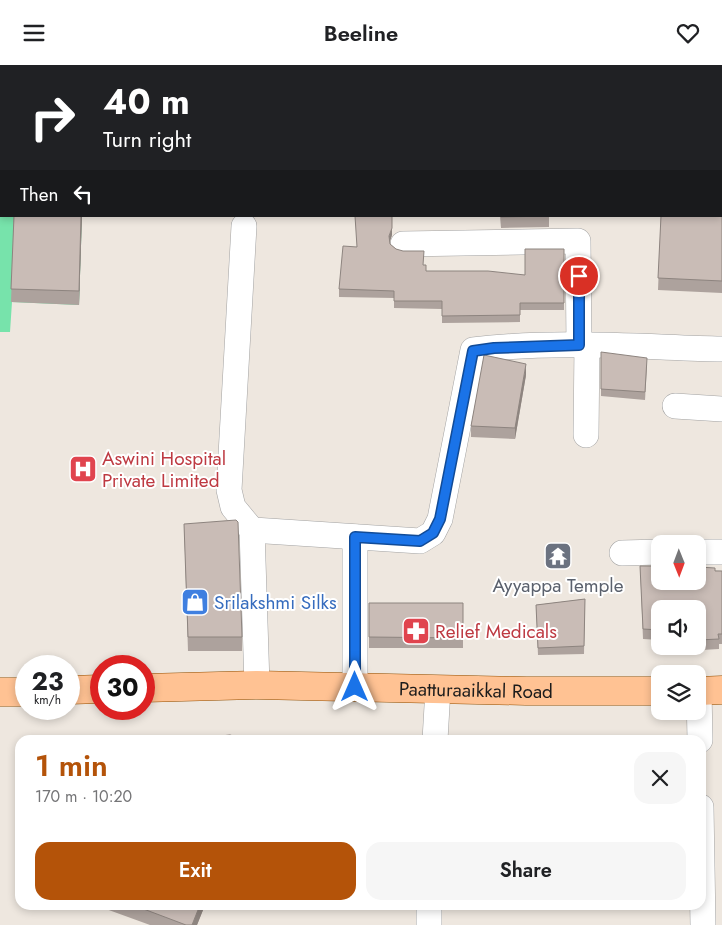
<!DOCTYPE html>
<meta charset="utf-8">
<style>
:root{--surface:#fff;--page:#f6f6f6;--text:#202124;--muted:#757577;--accent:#b45309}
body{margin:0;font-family:Jost,sans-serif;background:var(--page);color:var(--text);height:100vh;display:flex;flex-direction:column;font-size:19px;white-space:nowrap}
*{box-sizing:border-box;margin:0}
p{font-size:16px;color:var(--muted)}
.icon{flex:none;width:28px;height:28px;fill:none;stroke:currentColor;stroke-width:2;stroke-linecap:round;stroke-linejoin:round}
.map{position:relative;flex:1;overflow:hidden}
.drawer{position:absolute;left:15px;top:670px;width:691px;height:175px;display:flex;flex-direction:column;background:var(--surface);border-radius:15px;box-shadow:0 2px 8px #0003}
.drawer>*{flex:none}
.guide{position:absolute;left:0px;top:0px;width:722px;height:152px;box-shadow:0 2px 8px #0003;background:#202124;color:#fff;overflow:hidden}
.needle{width:32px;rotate:179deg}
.buttons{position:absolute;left:651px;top:470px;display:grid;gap:10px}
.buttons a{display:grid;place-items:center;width:55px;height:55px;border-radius:10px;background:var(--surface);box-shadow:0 2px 8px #0003;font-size:25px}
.speed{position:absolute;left:15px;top:590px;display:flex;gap:10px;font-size:25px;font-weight:700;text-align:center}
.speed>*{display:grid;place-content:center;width:65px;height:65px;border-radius:50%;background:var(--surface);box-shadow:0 2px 8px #0003;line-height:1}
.speed small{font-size:12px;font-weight:400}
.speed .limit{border:8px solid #d22;background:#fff;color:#111}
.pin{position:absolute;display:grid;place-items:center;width:42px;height:42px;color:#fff;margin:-21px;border:2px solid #fff;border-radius:50%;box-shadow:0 1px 5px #0007}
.me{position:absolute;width:55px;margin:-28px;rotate:0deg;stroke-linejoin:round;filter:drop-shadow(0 0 4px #0008)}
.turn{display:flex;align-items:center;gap:18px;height:105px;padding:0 20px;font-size:22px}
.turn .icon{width:65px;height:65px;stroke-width:2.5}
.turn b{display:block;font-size:35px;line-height:42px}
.then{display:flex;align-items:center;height:48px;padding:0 20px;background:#0003;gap:10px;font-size:19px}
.round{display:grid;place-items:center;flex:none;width:52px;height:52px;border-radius:15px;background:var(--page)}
.overview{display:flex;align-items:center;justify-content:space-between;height:85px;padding:0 20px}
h1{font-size:30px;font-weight:600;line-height:38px;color:var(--accent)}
.button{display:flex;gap:10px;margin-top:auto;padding:10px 20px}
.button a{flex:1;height:58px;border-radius:15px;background:var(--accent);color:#fff;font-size:20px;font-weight:600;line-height:58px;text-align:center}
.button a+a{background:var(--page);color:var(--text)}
header{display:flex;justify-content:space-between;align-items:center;height:65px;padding:0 20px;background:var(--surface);font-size:22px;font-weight:600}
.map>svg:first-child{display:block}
</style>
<header><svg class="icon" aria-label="menu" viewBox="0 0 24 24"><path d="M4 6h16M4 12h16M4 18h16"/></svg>Beeline<svg class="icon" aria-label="heart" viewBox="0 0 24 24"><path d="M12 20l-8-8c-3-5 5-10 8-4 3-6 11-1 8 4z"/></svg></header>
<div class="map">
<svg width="722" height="860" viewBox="0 0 722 860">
<rect width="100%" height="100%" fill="#eee7df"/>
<path fill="#77e3ab" d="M0,0H87L1,1V151H82L79,240L12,237L10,267H0Z"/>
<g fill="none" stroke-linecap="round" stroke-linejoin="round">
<g stroke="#a2a2a2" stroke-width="26">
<g id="street">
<path d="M244,161L229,425L233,442L252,465"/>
<path d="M403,179L578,176L579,280"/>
<path d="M675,341L722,344"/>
<path d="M586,370L587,280"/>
<path d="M355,472V622"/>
<path d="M698,487H722"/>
<path d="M622,488L660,487"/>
<path d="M257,620L252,465L420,476L433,468L440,454L473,285C555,275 640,282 722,284"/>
<path d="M699,626L700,675"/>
<path d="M435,675L438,624"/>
<path d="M701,742L703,860"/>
<path d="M429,840V860"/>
</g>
</g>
<g stroke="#924f00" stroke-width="29">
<g id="primary">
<path id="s1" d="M144,623L257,620L526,626H660"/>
<path d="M69,625L101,624"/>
<path d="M698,626L722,625"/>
<path d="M0,627H26"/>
</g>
</g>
<use href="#street" stroke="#fff" stroke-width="25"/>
<use href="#primary" stroke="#ffc293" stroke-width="28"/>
</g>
<g fill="#ada29d">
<path d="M722,36V228L658,225L661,151H650H721Z"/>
<path d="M14,151H82L79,240L11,237Z"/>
<path d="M500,151H549V162L501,163Z"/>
<path d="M392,170L390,176V179L396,184L423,200L426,206L525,210L564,184V245H520V257L442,258V244L394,243V233L339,232V224Z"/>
<path d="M647,300L645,335L601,331V324Z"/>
<path d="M526,310L515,374L471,372V361Z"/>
<path d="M184,459L242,572V586H188Z"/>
<path d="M640,501L722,506V579H719V584L684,586V581H698V544H660V575L643,574Z"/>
<path d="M585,534L584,589L538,590L536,540Z"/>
<rect x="369" y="538" width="94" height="45"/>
<path d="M106,840H205L197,860H150L106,844Z"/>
</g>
<g fill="#8d847f">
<path d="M81,151H82L79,240V226Z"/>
<path d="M392,163V170L389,179V171Z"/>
<path d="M526,299V310L515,374V363Z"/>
<path d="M200,840H205L197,860H192Z"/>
</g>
<g fill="#c9bcb6" stroke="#8d847f">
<rect x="21" y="0" width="66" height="1"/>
<path d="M721,36H722V216L658,213L661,151H721Z"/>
<path d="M14,151H81L79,226L11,224Z"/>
<path d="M355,151H392V163L389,171L390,179L396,184L403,186H424L423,200H426V206H488L525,210V184H564V238H520V250L442,251V236H394V226L339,224L343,181L357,182Z"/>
<path d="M501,151H549L501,152Z"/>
<path d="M601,287L647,293L645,327L601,324Z"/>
<path d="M484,290L526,299L515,363L471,361Z"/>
<path d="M236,455L238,457L242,572H188L184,459Z"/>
<path d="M640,501H660V516H698V502L715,503V506H722V569H718L719,574L698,575V544H660V565L643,564Z"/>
<path d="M585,534L584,581L538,583L536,540Z"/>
<path d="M369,538H463V573L369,572Z"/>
<path d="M230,670L247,675H183Z"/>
<path d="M54,674L75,675H52Z"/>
<path d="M96,674L107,675H87Z"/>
<path d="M133,840H200L192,860H186Z"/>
</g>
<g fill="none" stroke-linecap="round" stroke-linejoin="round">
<g stroke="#114b97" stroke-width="12">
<path id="route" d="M355,622V472L420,476L433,468L440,454L473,286L494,283L579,280V211"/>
</g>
<use href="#route" stroke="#1a73e8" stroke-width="9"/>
</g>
<defs>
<g id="hospital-square" transform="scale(1.4375)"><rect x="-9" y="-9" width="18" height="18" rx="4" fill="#e0444e" stroke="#fff"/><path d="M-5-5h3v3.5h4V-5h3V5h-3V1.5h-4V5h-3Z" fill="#fff"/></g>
<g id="temple-square" transform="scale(1.4375)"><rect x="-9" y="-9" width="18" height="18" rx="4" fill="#6b7280" stroke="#fff"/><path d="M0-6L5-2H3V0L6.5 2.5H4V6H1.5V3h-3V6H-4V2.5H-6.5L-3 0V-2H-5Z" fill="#fff"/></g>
<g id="shop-square" transform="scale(1.4375)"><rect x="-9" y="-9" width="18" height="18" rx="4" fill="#3f7fe0" stroke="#fff"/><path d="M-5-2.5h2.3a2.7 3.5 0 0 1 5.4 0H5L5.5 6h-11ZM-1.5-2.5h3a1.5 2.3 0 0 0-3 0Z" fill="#fff"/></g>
<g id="pharmacy-square" transform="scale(1.4375)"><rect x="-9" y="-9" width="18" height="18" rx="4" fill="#e0444e" stroke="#fff"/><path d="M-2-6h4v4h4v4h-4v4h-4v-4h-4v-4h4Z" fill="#fff"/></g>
</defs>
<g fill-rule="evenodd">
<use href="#hospital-square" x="83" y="404"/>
<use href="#temple-square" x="558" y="491"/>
<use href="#shop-square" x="195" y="537"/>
<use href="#pharmacy-square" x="416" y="566"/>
</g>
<g text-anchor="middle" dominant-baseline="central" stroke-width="4" stroke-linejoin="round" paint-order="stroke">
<g font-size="19" fill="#be3a42" stroke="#fff" text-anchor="start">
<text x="102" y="393">Aswini Hospital<tspan x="102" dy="22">Private Limited</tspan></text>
<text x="435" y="566">Relief Medicals</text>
</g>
<g font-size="19" fill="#5b616d" stroke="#fff">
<text x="558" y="520">Ayyappa Temple</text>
</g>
<g font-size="19" fill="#366cbe" stroke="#fff" text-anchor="start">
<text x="214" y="537">Srilakshmi Silks</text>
</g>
<g font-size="19" fill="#1b1b1b" stroke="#fff">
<text stroke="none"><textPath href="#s1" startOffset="332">Paatturaaikkal Road</textPath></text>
</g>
</g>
</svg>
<div class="buttons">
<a><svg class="needle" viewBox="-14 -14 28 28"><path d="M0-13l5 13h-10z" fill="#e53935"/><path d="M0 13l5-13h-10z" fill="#757577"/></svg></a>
<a><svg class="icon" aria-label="sound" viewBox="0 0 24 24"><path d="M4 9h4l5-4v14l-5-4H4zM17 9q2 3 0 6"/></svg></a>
<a><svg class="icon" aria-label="layers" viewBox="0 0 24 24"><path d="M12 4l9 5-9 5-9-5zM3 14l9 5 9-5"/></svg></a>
</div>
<div class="speed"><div>23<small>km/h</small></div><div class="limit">30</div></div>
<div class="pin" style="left:579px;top:211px;background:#d93025"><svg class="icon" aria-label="arrive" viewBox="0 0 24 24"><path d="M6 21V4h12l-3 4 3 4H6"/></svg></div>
<svg class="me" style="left:355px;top:622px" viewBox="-20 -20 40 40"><path d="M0-17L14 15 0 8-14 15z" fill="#1a73e8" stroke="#fff" stroke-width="4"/></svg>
<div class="guide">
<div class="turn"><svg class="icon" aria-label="right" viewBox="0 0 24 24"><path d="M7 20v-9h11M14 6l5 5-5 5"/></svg><div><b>40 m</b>Turn right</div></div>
<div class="then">Then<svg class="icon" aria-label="left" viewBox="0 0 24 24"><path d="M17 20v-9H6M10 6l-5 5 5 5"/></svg></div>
</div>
<section class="drawer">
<div class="overview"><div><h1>1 min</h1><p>170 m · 10:20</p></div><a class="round"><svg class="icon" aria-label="close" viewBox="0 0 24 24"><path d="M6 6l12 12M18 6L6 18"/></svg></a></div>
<div class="button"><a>Exit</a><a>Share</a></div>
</section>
</div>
